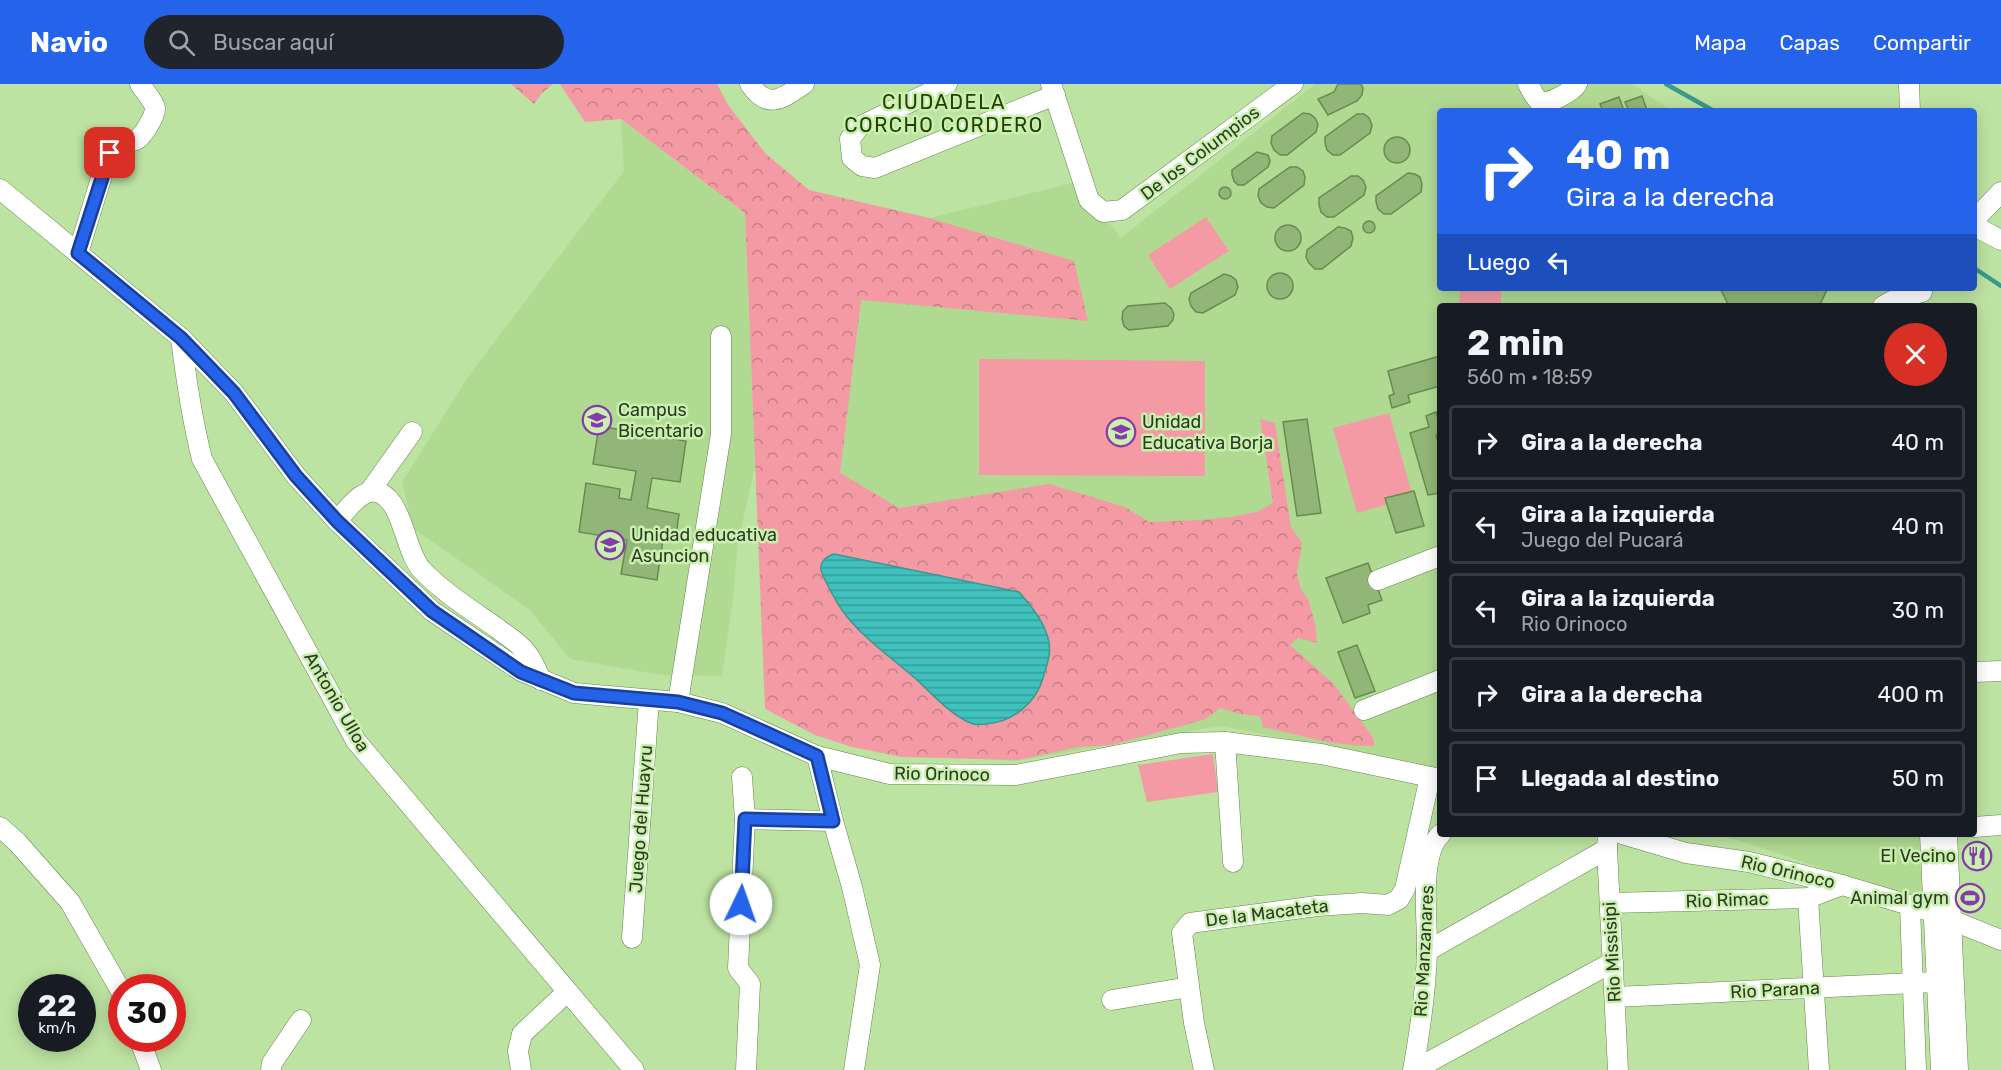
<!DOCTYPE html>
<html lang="es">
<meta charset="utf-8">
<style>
:root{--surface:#171b24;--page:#20242c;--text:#f1f3f6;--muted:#9ea1a6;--line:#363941;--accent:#2563eb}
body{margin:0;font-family:Rubik,sans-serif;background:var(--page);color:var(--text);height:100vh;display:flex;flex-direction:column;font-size:22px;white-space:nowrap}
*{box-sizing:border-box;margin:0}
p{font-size:20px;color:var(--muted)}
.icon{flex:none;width:33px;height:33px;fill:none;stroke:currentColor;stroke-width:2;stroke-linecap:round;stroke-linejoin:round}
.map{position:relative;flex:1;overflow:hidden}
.details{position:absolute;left:1437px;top:219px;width:540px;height:534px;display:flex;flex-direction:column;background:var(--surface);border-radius:6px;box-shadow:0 3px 15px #0003}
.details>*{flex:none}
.top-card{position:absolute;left:1437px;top:24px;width:540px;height:183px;border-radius:6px;box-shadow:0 3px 15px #0003;background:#2563eb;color:#fff;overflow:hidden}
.speed{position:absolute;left:18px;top:890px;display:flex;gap:12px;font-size:30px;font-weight:700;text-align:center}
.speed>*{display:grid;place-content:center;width:78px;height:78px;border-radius:50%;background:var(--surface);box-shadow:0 3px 15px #0003;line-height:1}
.speed small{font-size:15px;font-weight:400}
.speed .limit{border:9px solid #d22;background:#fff;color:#111}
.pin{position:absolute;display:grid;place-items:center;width:51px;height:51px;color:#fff;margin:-26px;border-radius:12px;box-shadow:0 3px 9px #0006}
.me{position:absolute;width:66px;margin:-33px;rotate:3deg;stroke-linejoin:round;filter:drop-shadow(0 0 4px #0008)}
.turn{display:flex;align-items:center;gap:21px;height:126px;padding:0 30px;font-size:27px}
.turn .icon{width:78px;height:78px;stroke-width:2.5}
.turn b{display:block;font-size:42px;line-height:51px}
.then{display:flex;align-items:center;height:57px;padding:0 30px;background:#0003;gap:12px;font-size:22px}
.round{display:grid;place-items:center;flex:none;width:63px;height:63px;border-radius:32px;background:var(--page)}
.head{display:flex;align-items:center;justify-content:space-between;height:102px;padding:0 30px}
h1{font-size:36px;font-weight:700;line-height:45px}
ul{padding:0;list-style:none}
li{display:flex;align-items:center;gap:18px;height:75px;margin:0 12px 9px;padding:0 18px;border:3px solid var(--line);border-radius:6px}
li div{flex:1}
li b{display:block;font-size:22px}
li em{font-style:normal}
header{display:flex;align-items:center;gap:36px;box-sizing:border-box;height:84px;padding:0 30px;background:var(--accent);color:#fff}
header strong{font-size:28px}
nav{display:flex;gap:33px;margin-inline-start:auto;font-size:21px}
.search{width:420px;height:54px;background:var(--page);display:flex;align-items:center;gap:15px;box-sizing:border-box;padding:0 21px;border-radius:33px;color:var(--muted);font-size:22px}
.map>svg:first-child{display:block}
</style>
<header>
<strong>Navio</strong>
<div class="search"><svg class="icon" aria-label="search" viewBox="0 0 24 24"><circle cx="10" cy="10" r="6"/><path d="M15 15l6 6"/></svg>Buscar aquí</div>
<nav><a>Mapa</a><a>Capas</a><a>Compartir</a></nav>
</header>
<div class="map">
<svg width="2001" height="986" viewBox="0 0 2001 986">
<defs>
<pattern id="forest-crowns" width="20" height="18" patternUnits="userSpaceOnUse" patternTransform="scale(1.5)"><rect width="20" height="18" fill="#f39aa4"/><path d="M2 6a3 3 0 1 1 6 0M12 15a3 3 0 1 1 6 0" fill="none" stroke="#c57f85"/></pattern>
<pattern id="water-rules" width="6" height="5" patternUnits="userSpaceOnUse" patternTransform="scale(1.5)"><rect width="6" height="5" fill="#40c1be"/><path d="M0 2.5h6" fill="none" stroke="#369e9a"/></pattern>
</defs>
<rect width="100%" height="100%" fill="#bde3a2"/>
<g fill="#b0da92">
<path d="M1315,0H1632L1672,27H1440V204H1891L1892,222H1440V684L1220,642L1017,677L899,671L838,659L787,474L823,160L1077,98L1121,154Z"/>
<path d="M621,35L745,129L755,383L738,458L733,515L722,592L662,591L570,575L530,526L413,444L402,398L470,290L624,87Z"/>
<path d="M1714,750H1919L1923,818L1741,757Z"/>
</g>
<g fill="url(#forest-crowns)">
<path d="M511,0H553L542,9L534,20Z"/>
<path d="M560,0H717L728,21L766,70L809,106L929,134L1074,177L1088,237L861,216L840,389L899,424L1049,400L1125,423L1149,438L1201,436L1230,433L1257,428L1273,419L1260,335L1275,339L1291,443L1302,459L1297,489L1300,504L1308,515L1315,539L1317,559L1298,554L1290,561L1333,599L1374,655V662C1336,663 1299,651 1263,643L1260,632L1240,630L1220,624L1206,635L1112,661L1079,663L1018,676L902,673L852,663L815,651L765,625L745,129L621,35L585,38Z"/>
</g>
<g fill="#f39aa4">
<path d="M1206,133L1229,167L1170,205L1148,171Z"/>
<path d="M1460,204H1501V222H1459Z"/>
<path d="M979,275L1205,277V392L979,391Z"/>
<path d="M1389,329L1413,413L1357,429L1333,344Z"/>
<path d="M1213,670L1218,708L1147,718L1138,681Z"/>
</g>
<path fill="url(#water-rules)" stroke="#3a998f" stroke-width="1.5" d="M834,470L1019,508C1034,525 1053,548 1049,572C1048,579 1045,587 1043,594C1036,619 1013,638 986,640C982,640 977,641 973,640C953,633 931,609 916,595C893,575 859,551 842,526C838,521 822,492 821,486C820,477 826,473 834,470Z"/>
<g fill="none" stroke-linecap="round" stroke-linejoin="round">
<g stroke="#3a998f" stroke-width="4.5">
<path d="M1666,0L1714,27"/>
<path d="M1974,184L2001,202"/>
</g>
</g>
<g fill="#92b678" stroke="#688b4e" stroke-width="1.5">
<path d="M1338,0H1361L1363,4L1362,11L1357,17L1328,31L1318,15L1334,8Z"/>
<path d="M1642,12L1647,26L1629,27L1625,18Z"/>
<path d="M1619,13L1624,27H1603L1600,20Z"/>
<path d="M1303,29L1310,30L1315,34L1318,40L1316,48L1287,71H1280L1274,66L1271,59L1272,52Z"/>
<path d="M1357,30H1364L1369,34L1372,41L1370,49L1340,71H1333L1327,66L1325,59V53Z"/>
<circle cx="1397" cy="66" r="13"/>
<path d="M1257,68L1268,71L1270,77L1268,83L1244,101H1238L1234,97L1232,91V86Z"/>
<path d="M1290,83H1297L1303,87L1305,93L1304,101L1274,124L1267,123L1261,119L1258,112L1259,105Z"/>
<path d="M1408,89L1415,90L1420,93L1422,100L1421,108L1391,130H1384L1378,125L1376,118V112Z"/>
<path d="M1351,92H1358L1363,96L1366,103L1364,111L1334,133H1327L1321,128L1319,121V114Z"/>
<circle cx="1225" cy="109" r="6"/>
<path d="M1439,128H1440V149L1438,148Z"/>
<circle cx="1369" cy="143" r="6"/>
<circle cx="1288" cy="154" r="13"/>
<path d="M1338,143L1345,144L1351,147L1353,154L1351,162L1322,185H1315L1309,179L1306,173L1307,166Z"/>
<circle cx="1280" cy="202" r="13"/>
<path d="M1224,190L1231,192L1236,196L1238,203L1235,211L1203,229L1196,228L1191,222L1189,215L1191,209Z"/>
<path d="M1720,204H1828L1819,222H1729Z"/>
<path d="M1165,219L1171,224L1174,230L1173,236L1168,242L1129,246L1124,242L1122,235L1123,227L1128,222Z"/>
<path d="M1440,272V302L1408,311L1410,318L1392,324L1389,312L1394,310L1388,287Z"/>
<path d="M1436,328L1440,342V350L1436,351L1440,365V409L1428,411L1410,349L1429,343L1426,332Z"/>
<path d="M1307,335L1321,429L1297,432L1283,338Z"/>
<path d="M599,342L686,357L680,398L652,394L647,424L679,430L675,458L663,456L657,496L621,490L627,456L579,448L586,399L620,405L619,414L631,416L636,387L593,380Z"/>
<path d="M1414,407L1424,442L1396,449L1385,414Z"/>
<path d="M1368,479L1382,516L1368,521L1370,529L1343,539L1326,494Z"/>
<path d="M1357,561L1375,607L1355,614L1338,568Z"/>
</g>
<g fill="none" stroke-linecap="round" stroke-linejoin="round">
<g stroke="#648649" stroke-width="21">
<g id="minor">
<path d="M750,0C768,27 783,14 804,0"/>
<path d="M947,0L859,43L850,55L852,74L862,82L875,84L1055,11"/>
<path d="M1051,0L1089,116L1103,128L1122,126L1293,0"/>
<path d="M1528,0C1531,5 1534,13 1539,17C1546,23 1573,7 1577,0"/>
<path d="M1909,0L1910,27"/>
<path d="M0,105L181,254L234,309L296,392L337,437L432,527L521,587L574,609L678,618L722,629L817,672L890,690L1016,691L1181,659L1225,658L1321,670L1440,695"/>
<path d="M1974,136L2001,108"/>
<path d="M1974,142L2001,156"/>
<path d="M78,169L112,59L118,55C123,55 131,59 136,56C142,54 156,31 155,24C154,17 144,7 140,0"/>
<path d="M1883,222L1892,217L1922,208"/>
<path d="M181,254C186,295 192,335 202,375L356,657L634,986"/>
<path d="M370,407L412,348"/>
<path d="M337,437C347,426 362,402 380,409C403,419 405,466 421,485C441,507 473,527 497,544C504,550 513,555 519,561C530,570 535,583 541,596"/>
<path d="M1378,496L1440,472"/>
<path d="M1974,588L2001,587"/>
<path d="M678,618L721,350V252"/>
<path d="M1364,626L1440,596"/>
<path d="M1225,658L1233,778"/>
<path d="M817,672L833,737L852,803L870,881L854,986"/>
<path d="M742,693L745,735L738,884L750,900L746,986"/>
<path d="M745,735L833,737"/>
<path d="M0,743L17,758L70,818L122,909"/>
<path d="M1974,743L2001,741"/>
<path d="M1608,750L1607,765L1618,986"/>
<path d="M1622,750L1686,769L1749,778L1842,801L1926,826L2001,856"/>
<path d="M1930,750L1941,986"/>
<path d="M1947,750L1958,986"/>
<path d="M1808,814L1819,986"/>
<path d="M1610,819L1808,814L1842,801"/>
<path d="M1910,822L1916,986"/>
<path d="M632,854L649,616"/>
<path d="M1427,867L1607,765"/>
<path d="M1615,913L1936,898"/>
<path d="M1112,916L1189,903"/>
<path d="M139,954L151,986"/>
<path d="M271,986L272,979L301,936"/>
<path d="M521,986L518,967L522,950L567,908"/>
<path d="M1204,986L1194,939L1182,849L1190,839L1317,822L1362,819L1388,821L1399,815L1405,805L1430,693"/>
<path d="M1413,986C1420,947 1426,907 1427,867C1428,837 1418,771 1441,750"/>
<path d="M1414,986L1613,878"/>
</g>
</g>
<use href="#minor" stroke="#fff" stroke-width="20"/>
</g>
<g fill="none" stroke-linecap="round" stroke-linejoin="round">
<g stroke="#184099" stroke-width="15">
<path id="route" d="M110,69L78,169L181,254L234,309L296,392L337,437L432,527L521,588L574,609L678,618L722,629L817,672L833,737L745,735L741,820"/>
</g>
<use href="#route" stroke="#2563eb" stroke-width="10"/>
</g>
<defs>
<g id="university-ring" transform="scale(1.5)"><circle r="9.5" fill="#caf0af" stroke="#863aab" stroke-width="1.5"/><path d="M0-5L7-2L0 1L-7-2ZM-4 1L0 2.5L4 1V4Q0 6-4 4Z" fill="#863aab"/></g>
<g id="school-ring" transform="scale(1.5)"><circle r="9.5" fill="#caf0af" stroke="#863aab" stroke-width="1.5"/><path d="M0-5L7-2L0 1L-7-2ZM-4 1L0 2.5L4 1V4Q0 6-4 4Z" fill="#863aab"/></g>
<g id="restaurant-ring" transform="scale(1.5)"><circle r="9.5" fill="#caf0af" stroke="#863aab" stroke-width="1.5"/><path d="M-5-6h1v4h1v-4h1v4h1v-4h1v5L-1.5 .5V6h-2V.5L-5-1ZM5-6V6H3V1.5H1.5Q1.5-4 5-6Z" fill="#863aab"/></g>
<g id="stadium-ring" transform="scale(1.5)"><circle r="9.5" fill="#caf0af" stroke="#863aab" stroke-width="1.5"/><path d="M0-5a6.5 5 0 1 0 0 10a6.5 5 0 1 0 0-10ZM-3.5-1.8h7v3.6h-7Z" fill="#863aab"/></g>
</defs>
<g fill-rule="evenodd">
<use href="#university-ring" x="597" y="336"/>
<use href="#school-ring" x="1121" y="348"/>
<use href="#university-ring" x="610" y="461"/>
<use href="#restaurant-ring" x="1977" y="772"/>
<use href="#stadium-ring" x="1970" y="814"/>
</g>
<g text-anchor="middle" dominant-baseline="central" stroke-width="5" stroke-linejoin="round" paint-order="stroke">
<g font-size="18" fill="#2c3b21" stroke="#caf0af">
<text transform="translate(1200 69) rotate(-37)">De los Columpios</text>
<text transform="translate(337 618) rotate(60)">Antonio Ulloa</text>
<text transform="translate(942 690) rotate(1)">Rio Orinoco</text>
<text transform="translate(641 735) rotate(-86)">Juego del Huayru</text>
<text transform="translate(1788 788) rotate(13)">Rio Orinoco</text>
<text transform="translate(1727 816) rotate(-2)">Rio Rimac</text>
<text transform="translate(1267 829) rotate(-7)">De la Macateta</text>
<text transform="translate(1424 867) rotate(-87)">Rio Manzanares</text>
<text transform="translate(1612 868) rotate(-93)">Rio Missisipi</text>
<text transform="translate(1775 906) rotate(-3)">Rio Parana</text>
</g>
<g font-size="18" fill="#2c3b21" stroke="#caf0af" text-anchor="start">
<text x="618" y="326">Campus<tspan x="618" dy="21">Bicentario</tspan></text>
<text x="1142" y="338">Unidad<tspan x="1142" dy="21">Educativa Borja</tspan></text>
<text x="631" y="451">Unidad educativa<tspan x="631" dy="21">Asuncion</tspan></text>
<text x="1956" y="772" text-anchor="end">El Vecino</text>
<text x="1949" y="814" text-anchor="end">Animal gym</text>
</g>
<g font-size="20" letter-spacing="1.5" fill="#224000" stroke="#caf0af">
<text x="944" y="18">CIUDADELA<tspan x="944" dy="23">CORCHO CORDERO</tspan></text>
</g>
</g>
</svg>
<div class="speed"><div>22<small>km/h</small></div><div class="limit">30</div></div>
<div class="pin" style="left:110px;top:69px;background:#d93025"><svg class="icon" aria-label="arrive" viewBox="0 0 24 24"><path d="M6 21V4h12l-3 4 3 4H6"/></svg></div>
<svg class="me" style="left:741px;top:820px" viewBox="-20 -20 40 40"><circle r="19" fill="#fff"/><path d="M0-13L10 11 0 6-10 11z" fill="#2563eb"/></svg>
<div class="top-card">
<div class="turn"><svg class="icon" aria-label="right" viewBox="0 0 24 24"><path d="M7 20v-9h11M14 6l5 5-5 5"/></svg><div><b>40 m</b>Gira a la derecha</div></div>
<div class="then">Luego<svg class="icon" aria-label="left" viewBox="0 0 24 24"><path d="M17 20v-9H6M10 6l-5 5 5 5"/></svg></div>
</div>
<section class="details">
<div class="head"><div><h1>2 min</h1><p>560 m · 18:59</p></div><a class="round" style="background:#d93025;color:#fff"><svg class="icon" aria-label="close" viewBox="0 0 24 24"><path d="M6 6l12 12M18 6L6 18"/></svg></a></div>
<ul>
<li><svg class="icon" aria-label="right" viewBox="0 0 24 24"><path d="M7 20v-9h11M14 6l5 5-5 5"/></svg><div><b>Gira a la derecha</b></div><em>40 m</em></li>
<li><svg class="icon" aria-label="left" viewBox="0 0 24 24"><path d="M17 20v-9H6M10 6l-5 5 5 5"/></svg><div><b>Gira a la izquierda</b><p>Juego del Pucará</p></div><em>40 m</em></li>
<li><svg class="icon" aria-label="left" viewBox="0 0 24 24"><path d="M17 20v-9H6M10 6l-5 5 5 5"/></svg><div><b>Gira a la izquierda</b><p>Rio Orinoco</p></div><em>30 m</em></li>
<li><svg class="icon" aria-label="right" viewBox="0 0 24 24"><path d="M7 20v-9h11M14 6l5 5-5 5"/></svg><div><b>Gira a la derecha</b></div><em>400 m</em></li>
<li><svg class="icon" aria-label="arrive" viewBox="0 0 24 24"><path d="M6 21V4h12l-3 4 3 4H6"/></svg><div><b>Llegada al destino</b></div><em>50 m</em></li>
</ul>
</section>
</div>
